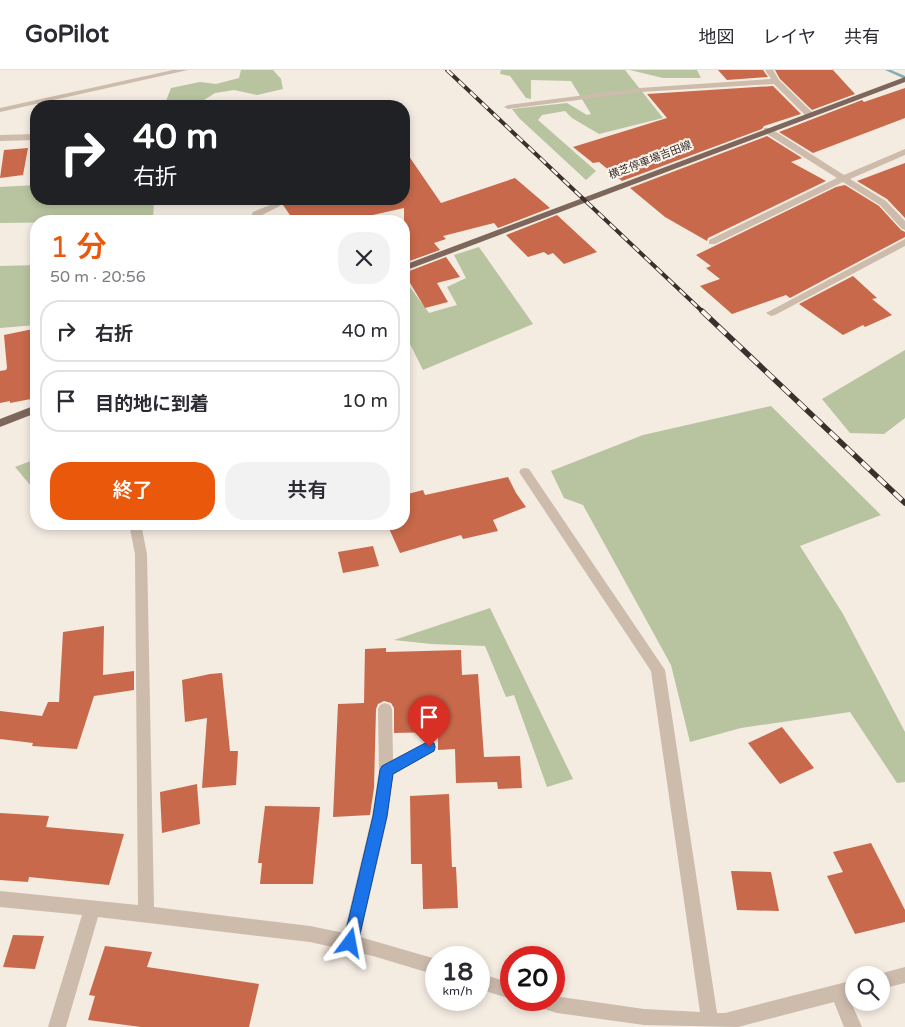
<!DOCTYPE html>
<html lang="ja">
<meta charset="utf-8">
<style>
:root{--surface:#fff;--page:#f2f2f3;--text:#2b2b33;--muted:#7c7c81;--line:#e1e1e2;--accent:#ea580c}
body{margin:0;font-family:"Varela Round","Noto Sans JP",sans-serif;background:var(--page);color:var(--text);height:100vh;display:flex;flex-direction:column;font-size:19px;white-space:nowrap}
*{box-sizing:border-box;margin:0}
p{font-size:16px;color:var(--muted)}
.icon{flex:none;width:28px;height:28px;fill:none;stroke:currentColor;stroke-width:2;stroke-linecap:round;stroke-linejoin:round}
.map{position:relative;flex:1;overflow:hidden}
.details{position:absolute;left:30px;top:145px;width:380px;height:315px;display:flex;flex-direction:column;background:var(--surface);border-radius:20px;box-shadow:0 2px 8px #0003}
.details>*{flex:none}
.banner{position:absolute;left:30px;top:30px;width:380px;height:105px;border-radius:20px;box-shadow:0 2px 8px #0003;background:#202124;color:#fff;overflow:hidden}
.buttons{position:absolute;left:845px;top:896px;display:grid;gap:10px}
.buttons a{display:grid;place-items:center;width:45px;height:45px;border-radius:50%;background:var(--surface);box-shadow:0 2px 8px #0003;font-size:25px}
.speed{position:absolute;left:425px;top:876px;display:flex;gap:10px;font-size:25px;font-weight:700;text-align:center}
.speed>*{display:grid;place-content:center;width:65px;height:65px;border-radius:50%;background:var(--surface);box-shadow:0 2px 8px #0003;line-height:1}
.speed small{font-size:12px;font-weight:400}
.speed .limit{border:8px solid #d22;background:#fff;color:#111}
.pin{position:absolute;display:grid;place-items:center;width:42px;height:42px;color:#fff;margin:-51px -21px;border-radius:50% 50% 50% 0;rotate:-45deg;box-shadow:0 0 5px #0007}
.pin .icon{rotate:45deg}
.me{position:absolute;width:55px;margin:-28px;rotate:13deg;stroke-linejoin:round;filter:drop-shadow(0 0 4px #0008)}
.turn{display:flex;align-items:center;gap:18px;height:105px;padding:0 20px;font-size:22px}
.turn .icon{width:65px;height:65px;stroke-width:2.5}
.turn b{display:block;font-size:35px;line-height:42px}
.round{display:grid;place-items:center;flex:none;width:52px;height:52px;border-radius:20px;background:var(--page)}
.summary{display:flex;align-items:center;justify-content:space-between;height:85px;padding:0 20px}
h1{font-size:30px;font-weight:600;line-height:38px;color:var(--accent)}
.action{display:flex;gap:10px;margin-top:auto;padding:10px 20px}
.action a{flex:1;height:58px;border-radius:20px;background:var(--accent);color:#fff;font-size:20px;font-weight:600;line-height:58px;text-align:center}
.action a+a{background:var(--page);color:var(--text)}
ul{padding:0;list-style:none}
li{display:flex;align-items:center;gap:15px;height:62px;margin:0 10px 8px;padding:0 10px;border:2px solid var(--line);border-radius:20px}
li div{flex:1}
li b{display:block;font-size:19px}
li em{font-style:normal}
header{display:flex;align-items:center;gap:30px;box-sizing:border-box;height:70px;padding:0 25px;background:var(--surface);border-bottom:1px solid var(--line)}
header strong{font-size:24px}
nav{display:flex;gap:28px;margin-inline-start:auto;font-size:18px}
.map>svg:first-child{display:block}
</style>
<header>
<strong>GoPilot</strong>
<nav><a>地図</a><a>レイヤ</a><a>共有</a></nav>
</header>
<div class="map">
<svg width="905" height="957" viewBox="0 0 905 957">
<rect width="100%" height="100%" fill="#f4ebe1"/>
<g fill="#b8c4a0">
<path d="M241,0H273L281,9L283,19L257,25L234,20L215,23L204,30H184L164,36L171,18L200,12L216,14L239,8Z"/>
<path d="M501,0H625L663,48L599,64L572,48L565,41L542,45L538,50L596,101L586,110L519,48L512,39L567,33L587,45L591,44L571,11L531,10V29L526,28L510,6L500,4Z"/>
<path d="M630,0H697L701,8H663Z"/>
<path d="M36,115V129H154L153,151L0,153V117Z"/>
<path d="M479,177L533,254L423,300L404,262V209L429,243L457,235L447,217L466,208L454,185Z"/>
<path d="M36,195V255L0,258V196Z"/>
<path d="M905,280V348L884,364L850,363L822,329Z"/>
<path d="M771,336L881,445L800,476L843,544L905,662V712L897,713L850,642L741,658L690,672L671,595L583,435L564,428L551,401L643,365Z"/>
<path d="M36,389V422L15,397Z"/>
<path d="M490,538L573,709L547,717L514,625L506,627L485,576L431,574L394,570Z"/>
</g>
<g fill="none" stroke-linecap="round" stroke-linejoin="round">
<path fill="#7fb0b2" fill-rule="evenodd" d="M885,0H891L905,6V9Z"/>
</g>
<g fill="#c8694b">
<path d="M718,0H763L768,7L727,10Z"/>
<path d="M775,0H833L855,24L812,40L780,9Z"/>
<path d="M773,16L801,44L764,56L762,59L622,111L599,92L593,93L573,77L667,48L647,24Z"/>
<path d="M905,18V48L813,83L779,62L862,30L864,32Z"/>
<path d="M767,66L802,88L791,92L826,111L708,168L707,171L665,147L630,118Z"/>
<path d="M28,78L23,105L0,108L4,80Z"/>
<path d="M404,79L441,133L515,108L550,138L498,158L494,153L443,166L446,169L434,173L440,180L404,193V138L346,151H294L279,129H404Z"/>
<path d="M905,93V148L887,129L857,111Z"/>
<path d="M845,115L879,136L901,160L905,162V167L790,228L786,225L732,244L700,216L720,209L706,198L711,196L696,185L836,117Z"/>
<path d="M557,145L597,182L564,194L553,183L548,185L544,182L528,187L506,165Z"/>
<path d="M446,187L460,207L437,213L448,232L425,238L404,203Z"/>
<path d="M853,206L877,228L872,229L892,245L865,257L863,255L843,265L799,234Z"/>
<path d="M33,259L36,281V328L10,333V331L0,333V301L6,300L7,298L4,265Z"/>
<path d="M508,407L516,423L526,437L493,450L498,461L463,469L461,465L400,483L387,454H404V425L423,420L425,425Z"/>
<path d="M373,476L379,496L343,503L338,482Z"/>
<path d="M104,556L103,605L134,601V620L94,626L77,679L32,676L33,673L0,669V641L42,646L48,632H59L63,562Z"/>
<path d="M386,578V582L461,580L462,605L478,604L484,687L520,686L522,718L498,719L497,712L456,713L455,679L438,680V662L394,663V638L391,633L384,631L378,634L376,639L374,718L370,745L333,747L338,634L364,633L365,579Z"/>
<path d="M222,603L230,681H238L236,715L202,718L207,648L185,652L182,610L210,604Z"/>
<path d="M782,657L814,698L780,714L748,673Z"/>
<path d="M197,714L200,754L162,763L160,722Z"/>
<path d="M449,724L452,797H456L458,838L423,839L422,794H411L410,726Z"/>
<path d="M265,736L320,737L313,814H260L262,793H258Z"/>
<path d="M0,743L49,746L46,757L124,764L109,815L29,807L28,812L0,810Z"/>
<path d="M871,773L905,840V852L855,864L827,806L843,802L833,782Z"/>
<path d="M731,801L771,802L779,841L737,840Z"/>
<path d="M13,865L44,866L35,899L3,897Z"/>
<path d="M105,876L152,882L147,897L259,914L249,957H141L88,950L95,926L89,925Z"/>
</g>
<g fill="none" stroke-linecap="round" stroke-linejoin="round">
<g fill="#cdbbac" fill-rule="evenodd">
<path d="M173,0H188L0,42V38Z"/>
<path d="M765,0H773L779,10L813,43V47H807L774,14L640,22L508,39L504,37L508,35L640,18L771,9Z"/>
<path d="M764,58H770L844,105L905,79V85L850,109L886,131L905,151V160L902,159L880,135L843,112L715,174H709V170L837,108L764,62Z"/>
<path d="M36,64V70L0,71V65Z"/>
<path d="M267,129H275L280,136L260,146L259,151H249L253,142L270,135Z"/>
<path d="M905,169V176L775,245L771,246L766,243Z"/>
<path d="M525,398L529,399L665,600L717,943H725L854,910V926L849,928L862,957H844L834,932L738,957L644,955L557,943L535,936L533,930H554V926L644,939L700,942L651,601L521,405L519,402L521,399Z"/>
<path d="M129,454H141L147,484L154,837L310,856L344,863L372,746L379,701L378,639L380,635L385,633L390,635L392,639L393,690L429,671L434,673L436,677L434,681L393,705L388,746L360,867L436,889V905L373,886L310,872L98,847L66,957H48L82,845L0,837V821L138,835L135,484Z"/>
<path d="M905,897V913L881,919V905H875Z"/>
<path d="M479,903L511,913V929L479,919Z"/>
</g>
<g fill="#7d675c" fill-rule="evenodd">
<path d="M905,7V12L404,201V195Z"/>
<path d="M36,335V343L0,357V349Z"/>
</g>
<g stroke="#3b302b" stroke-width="4">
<path id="rail-far1" d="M447,0L703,242"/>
</g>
<g stroke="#3b302b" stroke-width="5.5">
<path id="rail" d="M702,241L905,433"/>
</g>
<use href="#rail-far1" stroke="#fbf5ee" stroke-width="2.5" stroke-dasharray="8" stroke-linecap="butt"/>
<use href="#rail" stroke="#fbf5ee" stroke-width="4" stroke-dasharray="11" stroke-linecap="butt"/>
</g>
<path fill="#1a73e8" stroke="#114b97" d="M429,671L434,673L435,677L434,681L393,704L387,746L358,873L355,878L350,880L345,878L343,873L373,746L380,700L382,696Z"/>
<g text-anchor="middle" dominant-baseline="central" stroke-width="4" stroke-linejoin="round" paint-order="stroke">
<g font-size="11" fill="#3b302b" stroke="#fbf5ee">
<text transform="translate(650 90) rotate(-21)">横芝停車場吉田線</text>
</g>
</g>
</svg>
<div class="buttons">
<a><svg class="icon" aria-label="search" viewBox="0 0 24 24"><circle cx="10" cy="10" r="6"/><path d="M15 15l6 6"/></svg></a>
</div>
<div class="speed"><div>18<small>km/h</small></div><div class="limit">20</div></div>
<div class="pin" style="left:429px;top:677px;background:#d93025"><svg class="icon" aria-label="arrive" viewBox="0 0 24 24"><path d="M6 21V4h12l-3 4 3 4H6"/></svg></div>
<svg class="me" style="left:350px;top:873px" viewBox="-20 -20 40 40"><path d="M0-17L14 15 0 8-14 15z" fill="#1a73e8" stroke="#fff" stroke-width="4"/></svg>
<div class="banner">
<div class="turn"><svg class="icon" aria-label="right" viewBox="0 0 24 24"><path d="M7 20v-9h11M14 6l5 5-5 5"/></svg><div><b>40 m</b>右折</div></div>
</div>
<section class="details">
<div class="summary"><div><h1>1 分</h1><p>50 m · 20:56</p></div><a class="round"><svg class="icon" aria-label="close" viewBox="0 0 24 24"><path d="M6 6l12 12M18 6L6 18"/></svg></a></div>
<ul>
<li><svg class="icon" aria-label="right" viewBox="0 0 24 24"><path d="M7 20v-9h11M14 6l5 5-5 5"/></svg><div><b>右折</b></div><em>40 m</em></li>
<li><svg class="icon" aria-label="arrive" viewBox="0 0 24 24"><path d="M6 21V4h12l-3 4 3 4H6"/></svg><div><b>目的地に到着</b></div><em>10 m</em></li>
</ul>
<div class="action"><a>終了</a><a>共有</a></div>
</section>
</div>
